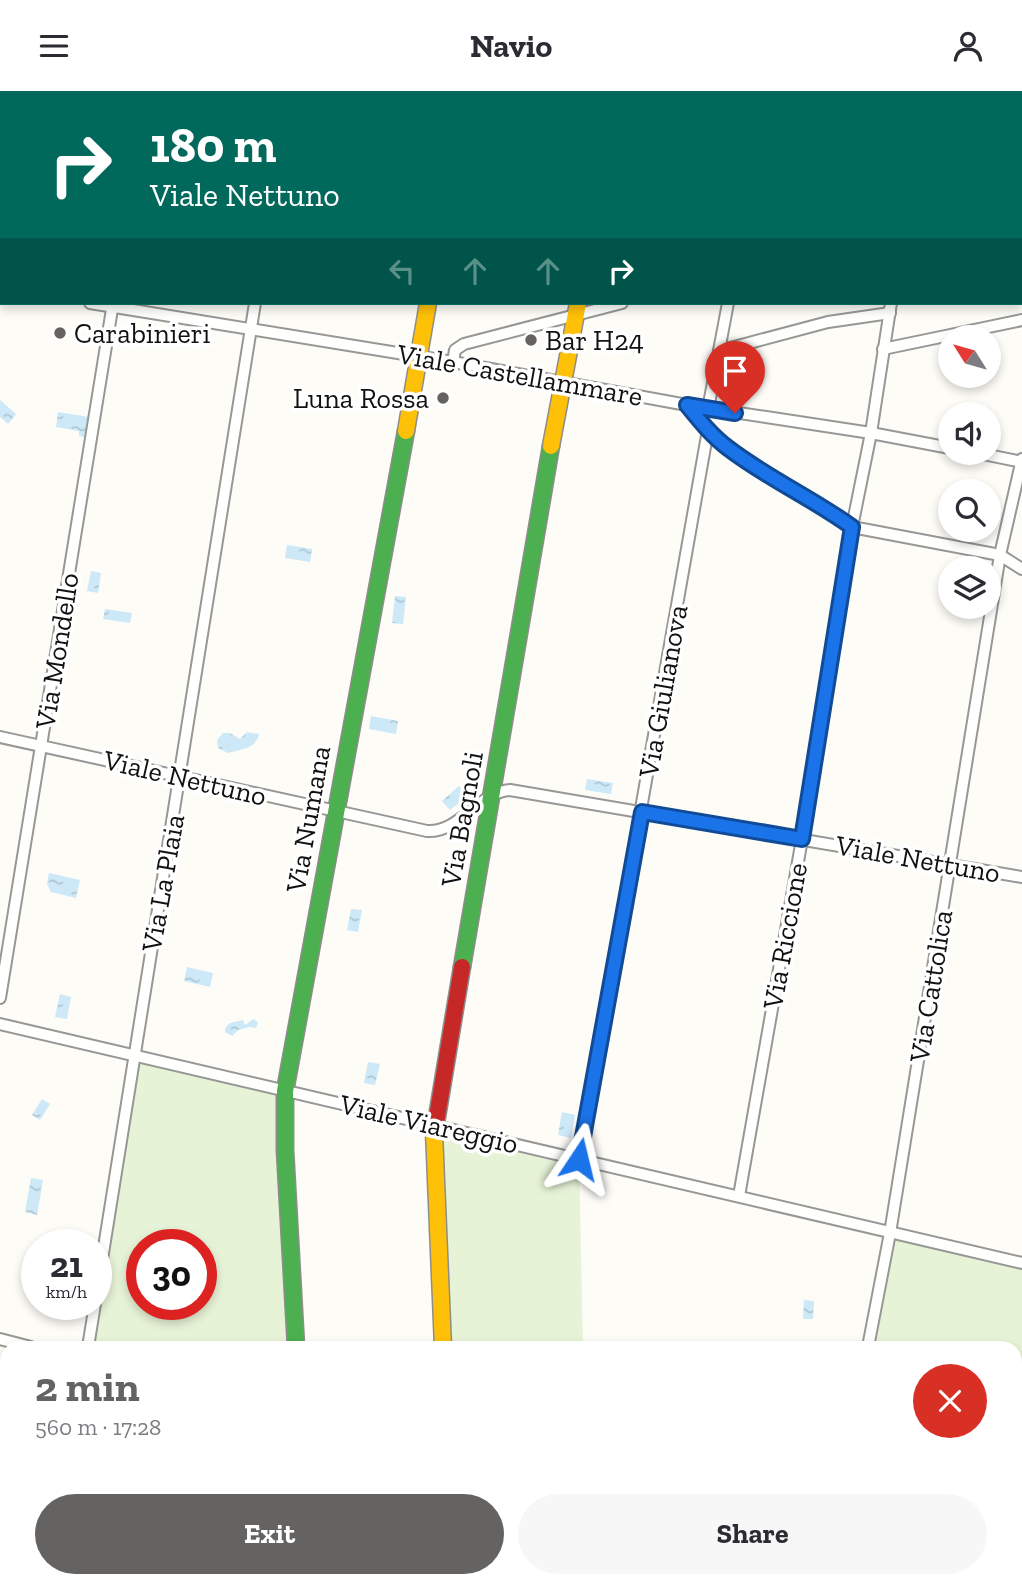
<!DOCTYPE html>
<meta charset="utf-8">
<style>
:root{--surface:#fff;--page:#f7f7f7;--text:#2b2b33;--muted:#7c7c81;--accent:#646362}
body{margin:0;font-family:"Zilla Slab",serif;background:var(--page);color:var(--text);height:100vh;display:flex;flex-direction:column;font-size:26px;white-space:nowrap}
*{box-sizing:border-box;margin:0}
p{font-size:23px;color:var(--muted)}
.icon{flex:none;width:38px;height:38px;fill:none;stroke:currentColor;stroke-width:2;stroke-linecap:round;stroke-linejoin:round}
.map{position:relative;flex:1;overflow:hidden}
.panel{position:absolute;left:0px;top:1250px;width:1022px;height:247px;display:flex;flex-direction:column;background:var(--surface);border-radius:21px 21px 0 0;box-shadow:0 4px 10px #0003}
.panel>*{flex:none}
.banner{position:absolute;left:0px;top:0px;width:1022px;height:214px;box-shadow:0 4px 10px #0003;background:#00695c;color:#fff;overflow:hidden}
.needle{width:46px;rotate:307deg}
.fabs{position:absolute;left:938px;top:234px;display:grid;gap:14px}
.fabs a{display:grid;place-items:center;width:63px;height:63px;border-radius:50%;background:var(--surface);box-shadow:0 4px 10px #0003;font-size:35px}
.speed{position:absolute;left:21px;top:1138px;display:flex;gap:14px;font-size:35px;font-weight:700;text-align:center}
.speed>*{display:grid;place-content:center;width:91px;height:91px;border-radius:50%;background:var(--surface);box-shadow:0 4px 10px #0003;line-height:1}
.speed small{font-size:18px;font-weight:400}
.speed .limit{border:10px solid #d22;background:#fff;color:#111}
.pin{position:absolute;display:grid;place-items:center;width:60px;height:60px;color:#fff;margin:-72px -30px;border-radius:50% 50% 50% 0;rotate:-45deg;box-shadow:0 0 7px #0007}
.pin .icon{rotate:45deg}
.me{position:absolute;width:77px;margin:-38px;rotate:10deg;stroke-linejoin:round;filter:drop-shadow(0 0 5px #0008)}
.turn{display:flex;align-items:center;gap:24px;height:147px;padding:0 35px;font-size:32px}
.turn .icon{width:91px;height:91px;stroke-width:2.5}
.turn b{display:block;font-size:49px;line-height:60px}
.lanes{display:flex;align-items:center;height:66px;padding:0 35px;background:#0003;justify-content:center;gap:35px;direction:ltr}
.lanes .off{opacity:.35}
.round{display:grid;place-items:center;flex:none;width:74px;height:74px;border-radius:37px;background:var(--page)}
.summary{display:flex;align-items:center;justify-content:space-between;height:119px;padding:0 35px}
h1{font-size:42px;font-weight:700;line-height:52px;color:var(--accent)}
.action{display:flex;gap:14px;margin-top:auto;padding:14px 35px}
.action a{flex:1;height:80px;border-radius:42px;background:var(--accent);color:#fff;font-size:28px;font-weight:700;line-height:80px;text-align:center}
.action a+a{background:var(--page);color:var(--text)}
header{display:flex;justify-content:space-between;align-items:center;height:91px;padding:0 35px;background:var(--surface);font-size:32px;font-weight:700}
.map>svg:first-child{display:block}
</style>
<header><svg class="icon" aria-label="menu" viewBox="0 0 24 24"><path d="M4 6h16M4 12h16M4 18h16"/></svg>Navio<svg class="icon" aria-label="person" viewBox="0 0 24 24"><circle cx="12" cy="8" r="4"/><path d="M4 21q1-7 8-7t8 7"/></svg></header>
<div class="map">
<svg width="1022" height="1496" viewBox="0 0 1022 1496">
<defs>
<pattern id="water-ripples" width="26" height="14" patternUnits="userSpaceOnUse" patternTransform="scale(1.75)"><rect width="26" height="14" fill="#cde8f7"/><path d="M2 4q2-2 4 0t4 0M15 11q2-2 4 0t4 0" fill="none" stroke="#afc6d3"/></pattern>
</defs>
<rect width="100%" height="100%" fill="#fdfcf7"/>
<g fill="#e7f3d7" fill-rule="evenodd">
<path d="M133,963L285,1000L296,1256H89ZM142,1153H201V1213H142Z"/>
<path d="M435,1035L579,1068L583,1256H443Z"/>
<path d="M890,1142L1022,1173V1496H907L880,1489H1015V1256H874Z"/>
</g>
<g fill="url(#water-ripples)">
<path d="M0,309L16,323L8,333L0,326Z"/>
<path d="M58,321L89,326L85,346L79,345V340L56,336Z"/>
<path d="M287,454L312,458L310,471L285,467Z"/>
<path d="M91,480L101,482L98,502L87,500Z"/>
<path d="M395,505L406,506L403,533L392,532Z"/>
<path d="M105,518L132,522L130,532L103,528Z"/>
<path d="M371,625L398,630L396,643L369,638Z"/>
<path d="M247,641L259,643C256,658 241,658 228,662L218,657L217,649L223,642H230L240,648Z"/>
<path d="M587,688L613,692L611,703L585,699Z"/>
<path d="M459,695L467,705L450,719L442,710Z"/>
<path d="M49,782L80,789L76,807L51,801L47,793Z"/>
<path d="M351,818L362,819L358,841L347,839Z"/>
<path d="M187,876L213,882L210,896L184,890Z"/>
<path d="M60,903L71,906L67,928L55,926Z"/>
<path d="M253,928L258,931L256,937L249,936L238,939L232,945L225,941C225,931 235,931 243,929L245,934Z"/>
<path d="M368,971L380,973L375,994L364,992Z"/>
<path d="M42,1008L50,1013L40,1029L32,1024Z"/>
<path d="M562,1021L575,1024L571,1047L558,1044Z"/>
<path d="M31,1087L43,1089L37,1124L25,1121Z"/>
<path d="M804,1209L814,1210L813,1228H803Z"/>
</g>
<g fill="none" stroke-linecap="round" stroke-linejoin="round">
<g stroke="#979795" stroke-width="14">
<g id="street">
<path d="M272,0L273,2"/>
<path d="M483,0L494,2"/>
<path d="M2,2L4,0"/>
<path d="M150,2L151,0"/>
<path d="M184,2L187,0"/>
<path d="M289,2V0"/>
<path d="M361,2L362,0"/>
<path d="M467,2V0"/>
<path d="M541,2L542,0"/>
<path d="M615,2V0"/>
<path d="M689,2L690,0"/>
<path d="M766,2L767,0"/>
<path d="M927,2L928,0"/>
<path d="M0,50H2"/>
<path d="M1020,88H1022"/>
<path d="M1020,107H1022"/>
<path d="M0,141L2,140"/>
<path d="M1020,155L1022,156"/>
<path d="M0,195H2"/>
<path d="M90,212L453,271L687,314L871,342L950,357"/>
<path d="M883,258L1022,229"/>
<path d="M719,260L828,231L890,222"/>
<path d="M453,271L455,259L464,253L622,212"/>
<path d="M687,314L708,339L728,357L852,436L1000,464L1022,478"/>
<path d="M708,318L728,212"/>
<path d="M978,362L1022,371"/>
<path d="M0,646L427,740C460,742 479,701 510,699L1022,786"/>
<path d="M0,907L113,212"/>
<path d="M0,933L1022,1172"/>
<path d="M579,1068L708,339"/>
<path d="M739,1105L802,748L852,436L871,342L891,212"/>
<path d="M96,1206L255,212"/>
<path d="M0,1248L31,1256"/>
<path d="M88,1256L95,1213"/>
<path d="M868,1256L890,1142L1000,464L1022,368"/>
<path d="M1015,1328L1022,1330"/>
<path d="M873,1489L897,1496"/>
</g>
</g>
<g stroke="#8e8d8b" stroke-width="19">
<g id="fast">
<path d="M462,876L551,355"/>
<path d="M296,1256L285,1059V1000L406,340"/>
</g>
</g>
<g stroke="#8e8d8b" stroke-width="19">
<g id="slow">
<path d="M406,340L428,212"/>
<path d="M551,355L578,212"/>
<path d="M436,1032L434,1041L443,1256"/>
</g>
</g>
<g stroke="#8e8d8b" stroke-width="19">
<path id="jam" d="M436,1032L462,876"/>
</g>
<path stroke="#b9b9b8" stroke-width="2.5" stroke-dasharray="7 3.5" stroke-linecap="butt" d="M851,1489L863,1492"/>
<use href="#street" stroke="#fffffe" stroke-width="10"/>
<use href="#fast" stroke="#4caf50" stroke-width="16"/>
<use href="#slow" stroke="#ffc107" stroke-width="16"/>
<use href="#jam" stroke="#c62828" stroke-width="16"/>
</g>
<g fill="none" stroke-linecap="round" stroke-linejoin="round">
<g stroke="#114b97" stroke-width="18">
<path id="route" d="M579,1068L642,721L802,748L852,436C812,407 767,387 728,357C712,345 700,330 687,314L735,322"/>
</g>
<use href="#route" stroke="#1a73e8" stroke-width="12"/>
</g>
<g fill="#646362" stroke="#fff" stroke-width="2.5">
<circle cx="60" cy="242" r="7"/>
<circle cx="531" cy="249" r="7"/>
<circle cx="443" cy="307" r="7"/>
</g>
<g text-anchor="middle" dominant-baseline="central" stroke-width="7" stroke-linejoin="round" paint-order="stroke">
<g font-size="28" fill="#111" stroke="#fff" text-anchor="start">
<text x="74" y="242">Carabinieri</text>
<text x="545" y="249">Bar H24</text>
<text x="429" y="307" text-anchor="end">Luna Rossa</text>
</g>
<g font-size="28" fill="#111" stroke="#fff">
<text transform="translate(520 284) rotate(10)">Viale Castellammare</text>
<text transform="translate(57 560) rotate(-81)">Via Mondello</text>
<text transform="translate(663 600) rotate(-80)">Via Giulianova</text>
<text transform="translate(185 687) rotate(13)">Viale Nettuno</text>
<text transform="translate(308 728) rotate(-80)">Via Numana</text>
<text transform="translate(462 728) rotate(-80)">Via Bagnoli</text>
<text transform="translate(918 768) rotate(10)">Viale Nettuno</text>
<text transform="translate(163 792) rotate(-80)">Via La Plaia</text>
<text transform="translate(785 845) rotate(-80)">Via Riccione</text>
<text transform="translate(931 895) rotate(-81)">Via Cattolica</text>
<text transform="translate(429 1033) rotate(13)">Viale Viareggio</text>
</g>
</g>
</svg>
<div class="fabs">
<a><svg class="needle" viewBox="-14 -14 28 28"><path d="M0-13l5 13h-10z" fill="#e53935"/><path d="M0 13l5-13h-10z" fill="#7c7c81"/></svg></a>
<a><svg class="icon" aria-label="sound" viewBox="0 0 24 24"><path d="M4 9h4l5-4v14l-5-4H4zM17 9q2 3 0 6"/></svg></a>
<a><svg class="icon" aria-label="search" viewBox="0 0 24 24"><circle cx="10" cy="10" r="6"/><path d="M15 15l6 6"/></svg></a>
<a><svg class="icon" aria-label="layers" viewBox="0 0 24 24"><path d="M12 4l9 5-9 5-9-5zM3 14l9 5 9-5"/></svg></a>
</div>
<div class="speed"><div>21<small>km/h</small></div><div class="limit">30</div></div>
<div class="pin" style="left:735px;top:322px;background:#d93025"><svg class="icon" aria-label="arrive" viewBox="0 0 24 24"><path d="M6 21V4h12l-3 4 3 4H6"/></svg></div>
<svg class="me" style="left:579px;top:1068px" viewBox="-20 -20 40 40"><path d="M0-17L14 15 0 8-14 15z" fill="#1a73e8" stroke="#fff" stroke-width="4"/></svg>
<div class="banner">
<div class="turn"><svg class="icon" aria-label="right" viewBox="0 0 24 24"><path d="M7 20v-9h11M14 6l5 5-5 5"/></svg><div><b>180 m</b>Viale Nettuno</div></div>
<div class="lanes"><svg class="icon off" aria-label="left" viewBox="0 0 24 24"><path d="M17 20v-9H6M10 6l-5 5 5 5"/></svg><svg class="icon off" aria-label="ahead" viewBox="0 0 24 24"><path d="M12 20V5M6 11l6-6 6 6"/></svg><svg class="icon off" aria-label="ahead" viewBox="0 0 24 24"><path d="M12 20V5M6 11l6-6 6 6"/></svg><svg class="icon" aria-label="right" viewBox="0 0 24 24"><path d="M7 20v-9h11M14 6l5 5-5 5"/></svg></div>
</div>
<section class="panel">
<div class="summary"><div><h1>2 min</h1><p>560 m · 17:28</p></div><a class="round" style="background:#d93025;color:#fff"><svg class="icon" aria-label="close" viewBox="0 0 24 24"><path d="M6 6l12 12M18 6L6 18"/></svg></a></div>
<div class="action"><a>Exit</a><a>Share</a></div>
</section>
</div>
